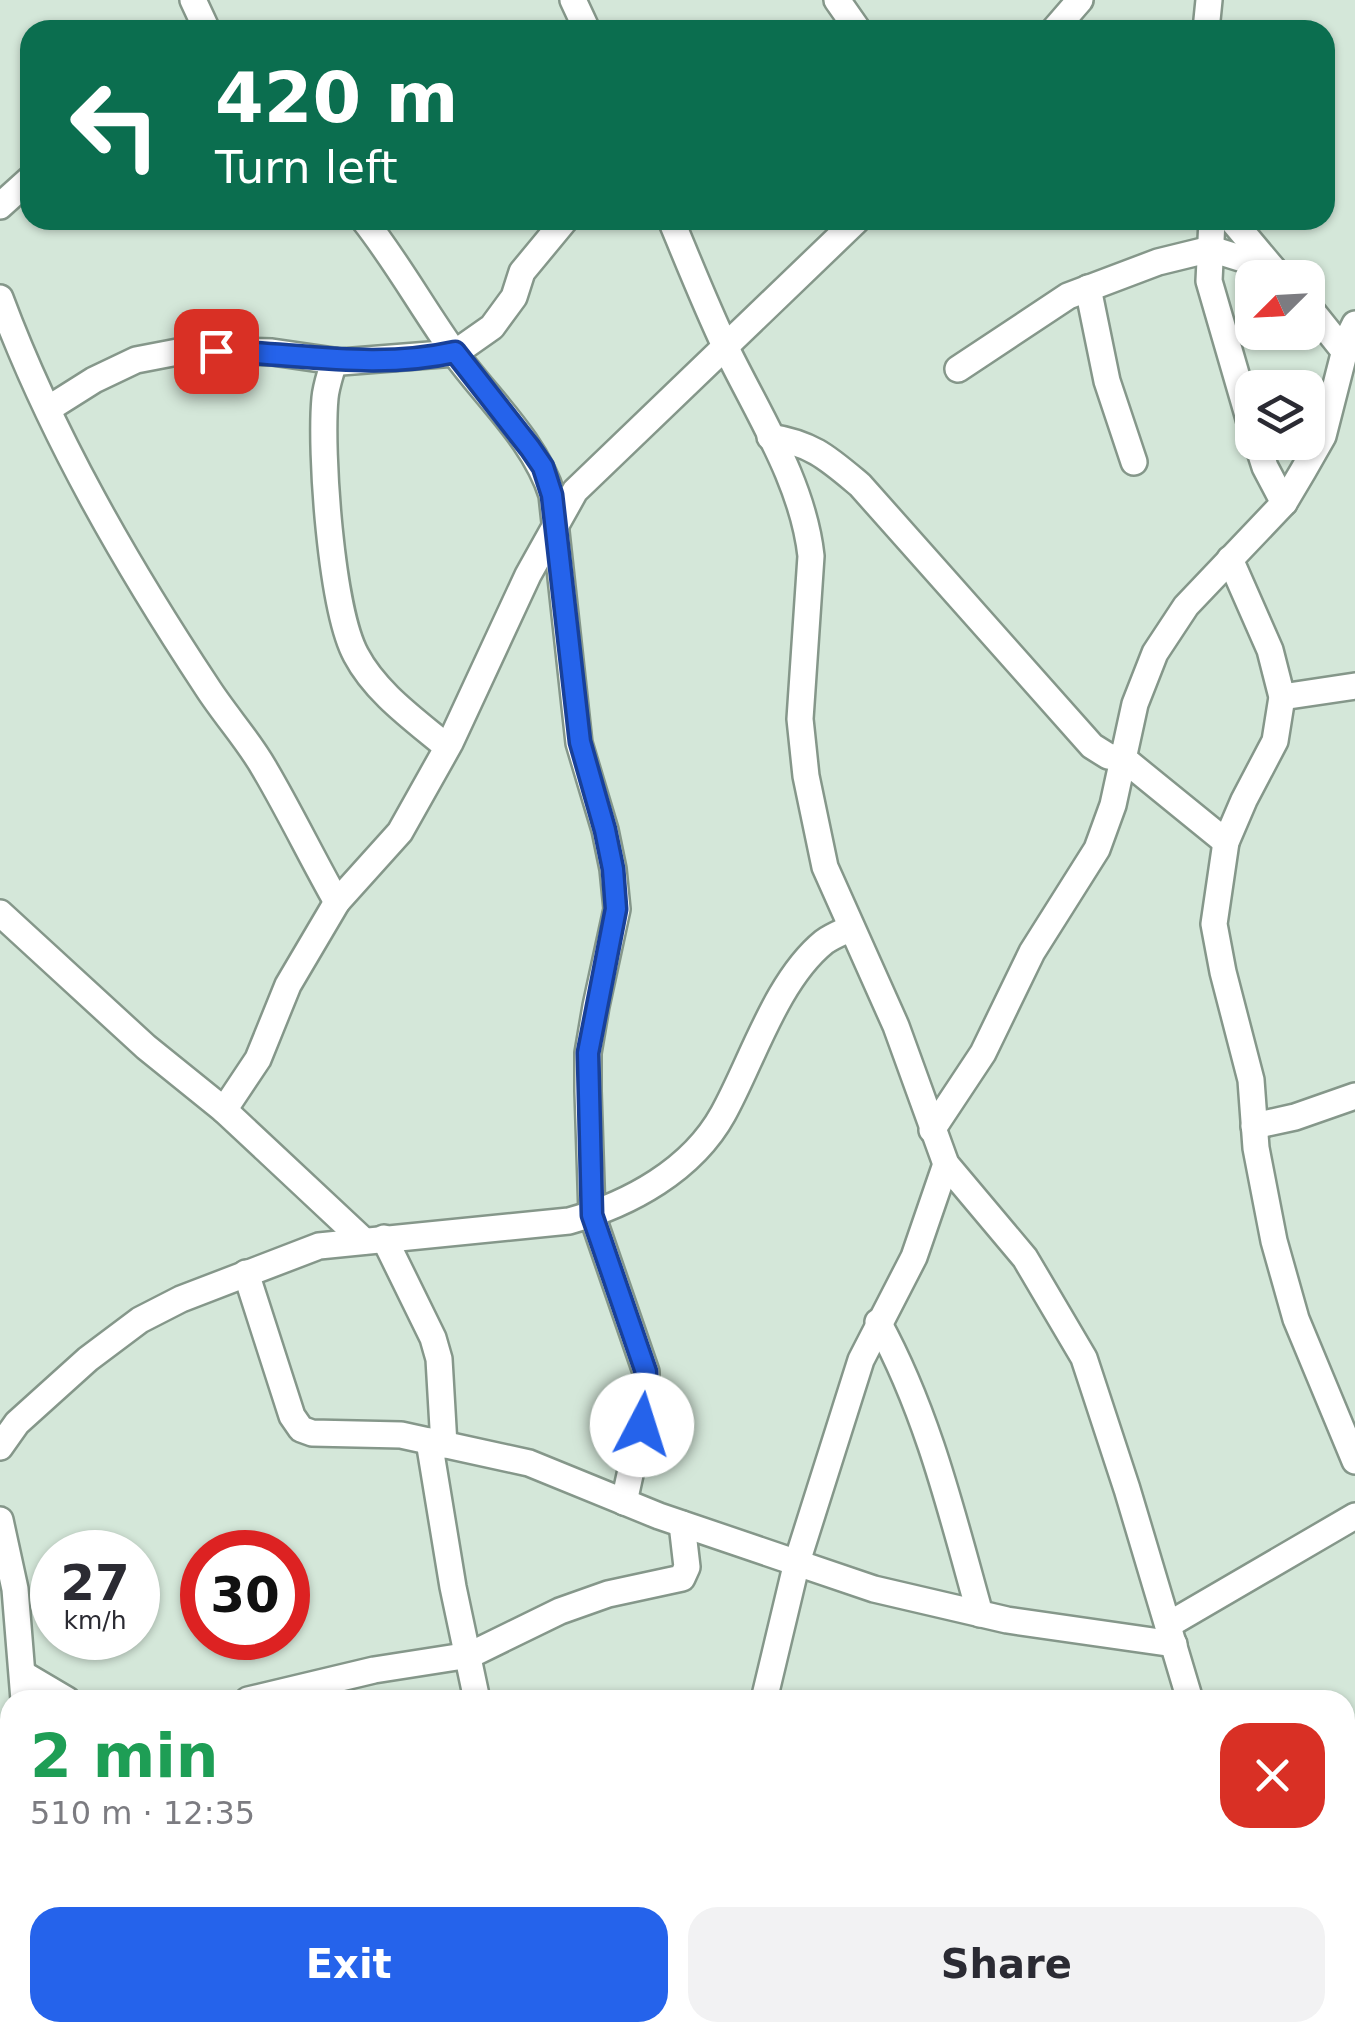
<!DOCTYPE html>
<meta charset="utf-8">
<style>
:root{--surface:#fff;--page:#f2f2f3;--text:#2b2b33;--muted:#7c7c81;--accent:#2563eb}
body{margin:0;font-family:"DejaVu Sans",sans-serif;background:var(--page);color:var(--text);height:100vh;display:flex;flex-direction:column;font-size:38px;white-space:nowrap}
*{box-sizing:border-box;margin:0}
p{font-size:32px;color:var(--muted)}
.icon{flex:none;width:55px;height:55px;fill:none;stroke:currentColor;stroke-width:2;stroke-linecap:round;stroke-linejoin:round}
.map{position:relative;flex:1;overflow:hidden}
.panel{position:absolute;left:0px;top:1690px;width:1355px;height:352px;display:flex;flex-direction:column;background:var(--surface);border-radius:30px 30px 0 0;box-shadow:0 2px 8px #0004}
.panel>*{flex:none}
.top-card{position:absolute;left:20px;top:20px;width:1315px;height:210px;border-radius:30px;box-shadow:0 2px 8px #0004;background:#0b6e4f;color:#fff;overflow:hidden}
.needle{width:65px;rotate:246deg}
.controls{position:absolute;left:1235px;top:260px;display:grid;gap:20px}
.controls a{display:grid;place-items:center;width:90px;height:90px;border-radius:20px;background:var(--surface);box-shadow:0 2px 8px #0004;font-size:50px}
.speed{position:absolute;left:30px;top:1530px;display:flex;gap:20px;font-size:50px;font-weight:700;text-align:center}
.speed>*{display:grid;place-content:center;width:130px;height:130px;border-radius:50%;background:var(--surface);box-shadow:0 2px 8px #0004;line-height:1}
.speed small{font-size:25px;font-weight:400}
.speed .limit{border:15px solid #d22;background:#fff;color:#111}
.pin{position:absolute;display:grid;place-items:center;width:85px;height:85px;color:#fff;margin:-42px;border-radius:20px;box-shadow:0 5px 15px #0006}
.me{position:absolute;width:110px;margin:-55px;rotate:5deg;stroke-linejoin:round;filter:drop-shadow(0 0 8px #0008)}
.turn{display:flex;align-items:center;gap:35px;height:210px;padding:0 30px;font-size:45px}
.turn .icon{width:130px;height:130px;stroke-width:2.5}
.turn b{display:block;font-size:70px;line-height:85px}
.round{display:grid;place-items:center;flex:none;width:105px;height:105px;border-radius:30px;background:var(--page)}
.overview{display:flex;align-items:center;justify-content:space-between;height:170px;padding:0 30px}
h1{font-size:60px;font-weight:700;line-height:75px;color:#1e9e55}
.primary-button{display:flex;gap:20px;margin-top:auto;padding:20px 30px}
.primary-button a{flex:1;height:115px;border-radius:30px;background:var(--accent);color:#fff;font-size:40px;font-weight:700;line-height:115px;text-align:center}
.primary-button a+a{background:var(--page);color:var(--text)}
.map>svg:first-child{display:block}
</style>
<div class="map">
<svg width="1355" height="2042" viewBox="0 0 1355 2042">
<rect width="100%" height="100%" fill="#d4e7d9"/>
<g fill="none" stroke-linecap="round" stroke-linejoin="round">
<g stroke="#85978a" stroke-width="30">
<g id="minor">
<path d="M193,0L207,30"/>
<path d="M573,0L587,30"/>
<path d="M837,0L858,30"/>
<path d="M1054,30L1080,0"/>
<path d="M1206,30L1209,0"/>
<path d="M0,206L30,179"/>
<path d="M364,220C398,263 424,311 456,355C489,400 535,441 552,495L579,743L605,830L613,869L617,909L596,1006L588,1053V1091L592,1215L646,1372V1402L624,1502"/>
<path d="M671,220C689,263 706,306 726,348C758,414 803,482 811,556L800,719L806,776L825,867L896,1026L946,1164L1025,1258L1084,1358L1127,1489L1190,1700"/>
<path d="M1212,220L1209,281L1252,429"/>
<path d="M1232,220L1274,270"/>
<path d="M1088,288L1107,381L1134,462"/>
<path d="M0,298C51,435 127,566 207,687C225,715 248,740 264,768C290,812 312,858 337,902"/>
<path d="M1308,306L1344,351"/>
<path d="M334,361C331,373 326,386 325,398C320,452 331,609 356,655C376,693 415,720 447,747"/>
<path d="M958,369L1068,296L1158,262L1211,249L1272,268"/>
<path d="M48,409L94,380L136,360L188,350L272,352L341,362L455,353L492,327L514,297L522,272L565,220"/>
<path d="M770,437C812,443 829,459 860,485L1092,746L1108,756L1124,759L1226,842"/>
<path d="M1257,442L1265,467L1284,503"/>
<path d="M1230,559L1270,650L1282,697L1275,741L1244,800L1226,842L1214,924L1223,972L1251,1080L1256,1148L1274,1241L1296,1319L1355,1461"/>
<path d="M1282,697L1355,686"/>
<path d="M0,913L146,1047L224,1110L364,1241"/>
<path d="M224,1110L258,1059L288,985L337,902L400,832L450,743L528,575L575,491L857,220"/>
<path d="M1254,1126L1295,1117L1355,1096"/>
<path d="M932,1130L983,1053L1032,952L1097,849L1113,805L1135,704L1155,653L1186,606L1284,503L1303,471L1323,436L1348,338L1355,324"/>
<path d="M384,1238L433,1338L439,1359L444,1445"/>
<path d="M246,1273L292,1416L301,1429L312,1433L401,1435L529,1463L659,1516L874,1589L1007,1620L1174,1644"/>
<path d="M878,1322C928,1413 952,1514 980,1614"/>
<path d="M429,1441L453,1587L477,1700"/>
<path d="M0,1447L17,1423L88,1359L140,1320L181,1299L319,1246L569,1221C630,1204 692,1170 723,1114C752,1062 776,981 824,942C832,936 843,932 851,928"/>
<path d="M0,1520L15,1589L24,1700"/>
<path d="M1168,1625L1355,1516"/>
<path d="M23,1674L67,1700"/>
<path d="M248,1700L374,1670L470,1655L560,1611L608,1594L682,1578L687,1567L682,1524"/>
<path d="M764,1700L797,1562L861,1360L914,1257L946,1164"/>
<path d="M97,2032L100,2042"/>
<path d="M383,2032L388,2042"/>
<path d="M788,2032L791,2042"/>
<path d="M933,2032L937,2042"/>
<path d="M1288,2032L1290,2042"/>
<path d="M498,2042L509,2032"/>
<path d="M860,2042L879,2032"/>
</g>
</g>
<use href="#minor" stroke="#fff" stroke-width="25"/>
</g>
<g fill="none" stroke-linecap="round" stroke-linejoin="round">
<g stroke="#184099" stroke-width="25">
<path id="route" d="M216,351C296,353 375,370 455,352L530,448L543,467L552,495L580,742L605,830L613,869L616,909L588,1053L592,1215L646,1372V1402L642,1425"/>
</g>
<use href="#route" stroke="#2563eb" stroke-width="18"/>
</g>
</svg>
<div class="controls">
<a><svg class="needle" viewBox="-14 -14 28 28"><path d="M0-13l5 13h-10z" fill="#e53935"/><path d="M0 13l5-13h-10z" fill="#7c7c81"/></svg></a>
<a><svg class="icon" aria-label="layers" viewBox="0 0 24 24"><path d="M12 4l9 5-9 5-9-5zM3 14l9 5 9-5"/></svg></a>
</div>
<div class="speed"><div>27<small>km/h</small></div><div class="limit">30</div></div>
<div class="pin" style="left:216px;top:351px;background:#d93025"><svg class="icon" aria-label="arrive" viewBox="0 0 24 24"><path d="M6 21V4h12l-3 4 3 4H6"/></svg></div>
<svg class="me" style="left:642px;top:1425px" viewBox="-20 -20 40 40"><circle r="19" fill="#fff"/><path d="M0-13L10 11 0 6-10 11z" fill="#2563eb"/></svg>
<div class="top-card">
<div class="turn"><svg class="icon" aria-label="left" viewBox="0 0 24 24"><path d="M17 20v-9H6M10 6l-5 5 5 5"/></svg><div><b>420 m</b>Turn left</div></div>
</div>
<section class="panel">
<div class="overview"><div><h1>2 min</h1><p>510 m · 12:35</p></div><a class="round" style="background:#d93025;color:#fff"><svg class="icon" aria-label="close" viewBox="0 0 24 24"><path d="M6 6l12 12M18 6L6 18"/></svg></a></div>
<div class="primary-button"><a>Exit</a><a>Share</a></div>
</section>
</div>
